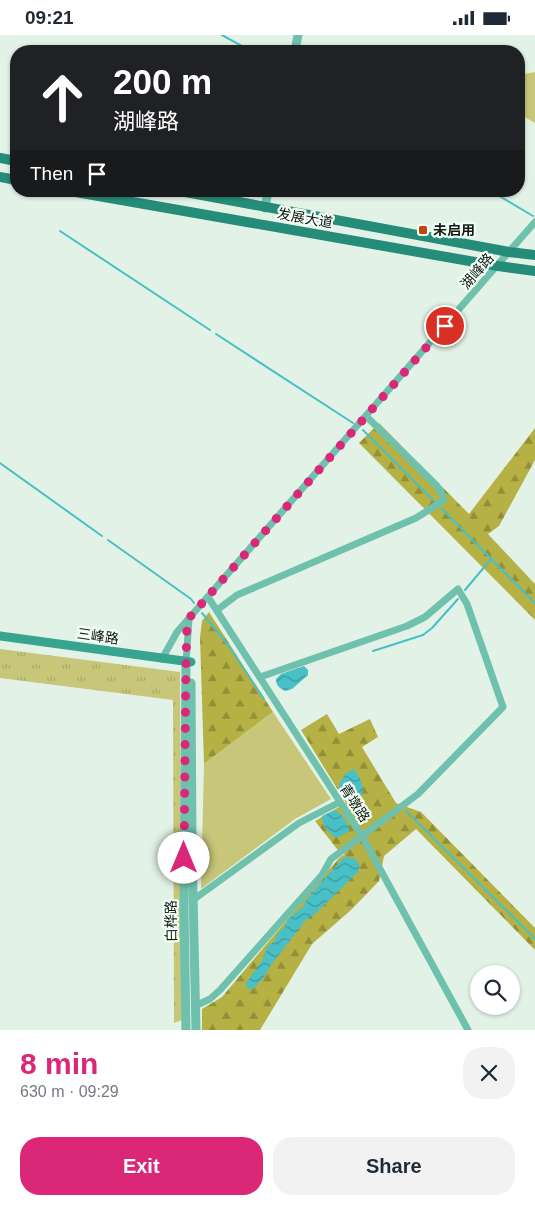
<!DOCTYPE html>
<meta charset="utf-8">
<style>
:root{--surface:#fff;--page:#f2f2f3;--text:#1f2937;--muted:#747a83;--accent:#db2777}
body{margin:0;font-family:Helvetica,"Noto Sans SC",sans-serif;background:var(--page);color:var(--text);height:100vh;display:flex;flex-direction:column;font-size:19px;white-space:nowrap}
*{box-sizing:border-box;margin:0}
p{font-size:16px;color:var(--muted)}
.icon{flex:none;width:28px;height:28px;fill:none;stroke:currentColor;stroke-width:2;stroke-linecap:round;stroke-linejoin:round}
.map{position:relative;height:995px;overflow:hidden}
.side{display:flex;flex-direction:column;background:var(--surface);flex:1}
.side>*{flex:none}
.banner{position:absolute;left:10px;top:10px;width:515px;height:152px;border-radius:20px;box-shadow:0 1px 4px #0004;background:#202124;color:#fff;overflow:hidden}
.fabs{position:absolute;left:470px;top:930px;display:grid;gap:10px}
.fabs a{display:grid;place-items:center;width:50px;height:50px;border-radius:50%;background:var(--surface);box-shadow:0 1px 4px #0004;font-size:25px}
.pin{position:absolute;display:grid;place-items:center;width:42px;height:42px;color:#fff;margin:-21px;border:2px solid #fff;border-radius:50%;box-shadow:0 1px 5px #0007}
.me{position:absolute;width:55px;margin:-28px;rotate:0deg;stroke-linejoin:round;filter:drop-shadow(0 0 4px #0008)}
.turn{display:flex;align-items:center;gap:18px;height:105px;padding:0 20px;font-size:22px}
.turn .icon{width:65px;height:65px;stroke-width:2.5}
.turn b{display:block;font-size:35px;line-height:42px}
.then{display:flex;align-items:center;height:48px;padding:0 20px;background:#0003;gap:10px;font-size:19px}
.round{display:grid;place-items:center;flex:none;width:52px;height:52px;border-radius:20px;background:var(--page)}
.headline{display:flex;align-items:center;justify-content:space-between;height:85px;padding:0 20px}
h1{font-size:30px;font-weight:800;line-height:38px;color:var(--accent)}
.primary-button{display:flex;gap:10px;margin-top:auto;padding:10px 20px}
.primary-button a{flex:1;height:58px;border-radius:20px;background:var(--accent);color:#fff;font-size:20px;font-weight:800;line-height:58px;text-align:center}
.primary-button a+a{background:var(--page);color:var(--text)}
.status{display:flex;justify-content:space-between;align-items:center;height:35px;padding:0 25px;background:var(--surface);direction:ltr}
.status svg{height:14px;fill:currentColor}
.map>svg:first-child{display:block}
</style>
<div class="status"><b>09:21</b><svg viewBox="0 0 49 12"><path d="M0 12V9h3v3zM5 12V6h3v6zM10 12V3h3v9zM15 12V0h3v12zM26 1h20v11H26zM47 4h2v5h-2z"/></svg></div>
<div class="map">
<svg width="535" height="995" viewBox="0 0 535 995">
<defs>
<pattern id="grass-tufts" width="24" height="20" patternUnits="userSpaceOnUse" patternTransform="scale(1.25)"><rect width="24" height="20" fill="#c7c679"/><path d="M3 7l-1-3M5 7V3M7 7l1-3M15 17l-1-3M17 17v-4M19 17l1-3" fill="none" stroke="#aaaa68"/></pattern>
<pattern id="forest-firs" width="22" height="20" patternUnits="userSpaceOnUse" patternTransform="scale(1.25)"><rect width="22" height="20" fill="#b5b144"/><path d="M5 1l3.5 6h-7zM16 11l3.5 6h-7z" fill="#928f38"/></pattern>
<pattern id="water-waves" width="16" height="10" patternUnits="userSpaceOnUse" patternTransform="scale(1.25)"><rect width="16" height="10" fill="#49bfc6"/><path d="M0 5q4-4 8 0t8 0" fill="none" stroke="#3c9aa0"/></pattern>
</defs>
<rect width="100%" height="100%" fill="#e3f2e7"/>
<path fill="url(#grass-tufts)" d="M0,614L180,637L182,985L174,988L173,665L0,643Z"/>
<g fill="url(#forest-firs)">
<path d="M379,388L469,479L535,393V425L499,491L488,499L535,549V585L359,408Z"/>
<path d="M209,577L273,677L204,729L200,602L202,586Z"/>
<path d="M327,679L339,699L370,684L378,702L362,712L396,768L421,777L535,893V915L416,794L384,821L379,846L351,875L312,909L260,995H202V974L222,962L339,823L345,819L337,814L315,786L346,768L301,695Z"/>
</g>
<g fill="#c7c679">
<path d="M535,37V88L519,79V40Z"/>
<path d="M273,677L331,764L295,784L201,854L204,729Z"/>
</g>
<g fill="url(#water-waves)">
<path d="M304,631L308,635V640L292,654L285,656C279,653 276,650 276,644L281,639Z"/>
<path d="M354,734C363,746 370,764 349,768L338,755C340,745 344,738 354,734Z"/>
<path d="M335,775C341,778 350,790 349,796L337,803C329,799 322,791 322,781Z"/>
<path d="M348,822L353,823L359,828V836L315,879L306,885L271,930L264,942L253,954H248L246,948L262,926L268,911L275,906L277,899L284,893L288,884L303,872L307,864L343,823Z"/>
</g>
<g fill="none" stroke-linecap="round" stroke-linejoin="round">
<g stroke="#49bfc6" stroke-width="2">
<path d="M222,0L251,16"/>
<path d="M491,156L533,181"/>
<path d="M60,196L210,295"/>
<path d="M216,299L353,388"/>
<path d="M363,395L434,466"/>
<path d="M0,428L102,501"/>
<path d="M442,474L535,568"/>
<path d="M108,505L191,564L194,568"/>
<path d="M465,555L491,524"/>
<path d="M202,578L228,610L264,664"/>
<path d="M373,616L423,600L432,593L458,564"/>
<path d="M406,776L535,904"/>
</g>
<g stroke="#6fc1ae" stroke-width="7">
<path d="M208,562L362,801L468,995"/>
<path d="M217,575L237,560L416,483L443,466V461L437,451L367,382"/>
<path d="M162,624L177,597L190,582L535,187"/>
<path d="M186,627L189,585"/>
<path d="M193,865L299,788L340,767"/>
<path d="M195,971L210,964L220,955L322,840L331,824L418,759L503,672L467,569L458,554L425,582L407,591L260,642"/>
</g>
<g stroke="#6fc1ae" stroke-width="9">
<path d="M295,16L298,0"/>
<path d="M265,173L268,156"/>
<path d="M186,627L184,875L186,995"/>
<path d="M191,648L192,812L196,995"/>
</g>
<path stroke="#37a48f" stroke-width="9" d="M0,601L191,627"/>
<g stroke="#248c79" stroke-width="10">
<path d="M0,123L16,126"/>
<path d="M0,142L16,145"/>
<path d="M70,156L498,231L535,236"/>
<path d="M180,156L509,217L535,220"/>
</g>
</g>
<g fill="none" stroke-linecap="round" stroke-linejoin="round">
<path stroke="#db2777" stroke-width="9" stroke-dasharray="0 16.2" d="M184,823L186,627L187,590L190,582L445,291"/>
</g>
<rect fill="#ca4212" stroke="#f2fff6" stroke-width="2" x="418" y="190" width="10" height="10" rx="2.5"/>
<g text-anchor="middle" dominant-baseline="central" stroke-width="4.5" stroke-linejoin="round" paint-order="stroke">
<g font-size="14" fill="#141915" stroke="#f2fff6">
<text transform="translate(305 183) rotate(10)">发展大道</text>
<text transform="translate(477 236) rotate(-49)">湖峰路</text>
<text transform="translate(98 601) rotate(8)">三峰路</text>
<text transform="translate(355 768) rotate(57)">青墩路</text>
<text transform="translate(171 886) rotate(-91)">白桦路</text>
</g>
<g font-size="14" font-weight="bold" fill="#141915" stroke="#f2fff6" text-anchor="start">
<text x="433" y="195">未启用</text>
</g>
</g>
</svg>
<div class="fabs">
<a><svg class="icon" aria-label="search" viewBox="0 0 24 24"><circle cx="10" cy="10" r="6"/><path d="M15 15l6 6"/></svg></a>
</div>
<div class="pin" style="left:445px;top:291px;background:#d93025"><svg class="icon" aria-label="arrive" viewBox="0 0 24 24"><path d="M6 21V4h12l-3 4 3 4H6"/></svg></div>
<svg class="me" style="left:184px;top:823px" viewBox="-20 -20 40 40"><circle r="19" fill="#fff"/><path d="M0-13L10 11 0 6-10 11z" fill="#db2777"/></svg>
<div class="banner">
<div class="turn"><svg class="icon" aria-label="ahead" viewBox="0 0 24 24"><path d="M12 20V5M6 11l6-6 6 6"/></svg><div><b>200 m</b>湖峰路</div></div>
<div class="then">Then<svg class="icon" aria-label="arrive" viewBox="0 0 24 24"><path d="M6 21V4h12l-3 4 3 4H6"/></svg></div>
</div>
</div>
<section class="side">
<div class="headline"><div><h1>8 min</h1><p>630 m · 09:29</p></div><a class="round"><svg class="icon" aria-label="close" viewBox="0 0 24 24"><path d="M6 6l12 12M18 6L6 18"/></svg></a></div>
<div class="primary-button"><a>Exit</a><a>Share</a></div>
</section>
